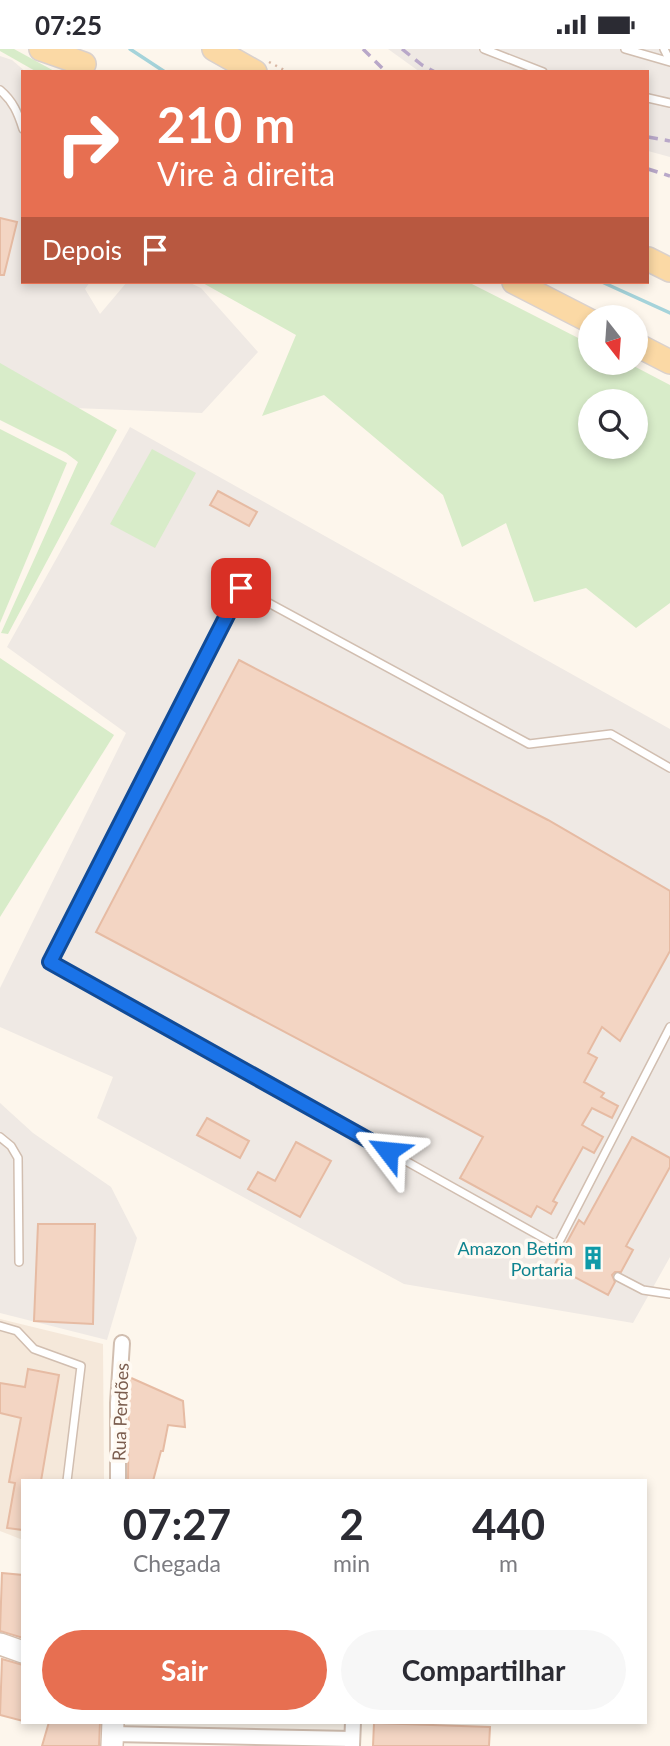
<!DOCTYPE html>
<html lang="pt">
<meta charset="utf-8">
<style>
:root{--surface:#fff;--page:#f7f7f7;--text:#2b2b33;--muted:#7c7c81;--accent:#e76f51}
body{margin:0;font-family:Lato,sans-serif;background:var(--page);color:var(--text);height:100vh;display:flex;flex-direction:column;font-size:26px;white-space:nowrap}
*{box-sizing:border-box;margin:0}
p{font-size:23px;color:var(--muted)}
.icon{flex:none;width:38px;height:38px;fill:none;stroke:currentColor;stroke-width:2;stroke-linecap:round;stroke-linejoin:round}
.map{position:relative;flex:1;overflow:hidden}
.sheet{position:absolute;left:21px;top:1430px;width:626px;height:245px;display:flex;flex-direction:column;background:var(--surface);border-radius:0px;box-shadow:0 4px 10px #0003}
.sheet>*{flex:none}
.top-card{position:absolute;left:21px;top:21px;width:628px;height:214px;border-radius:0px;box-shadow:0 4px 10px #0003;background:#e76f51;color:#fff;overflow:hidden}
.needle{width:46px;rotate:163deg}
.fabs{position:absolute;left:578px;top:256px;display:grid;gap:14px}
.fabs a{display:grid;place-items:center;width:70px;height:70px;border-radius:50%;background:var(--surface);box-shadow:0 4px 10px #0003;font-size:35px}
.pin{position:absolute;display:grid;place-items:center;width:60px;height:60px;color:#fff;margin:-30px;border-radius:14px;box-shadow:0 4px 10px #0006}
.me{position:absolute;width:77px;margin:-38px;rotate:299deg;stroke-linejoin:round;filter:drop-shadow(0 0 5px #0008)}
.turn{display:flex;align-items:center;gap:24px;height:147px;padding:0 21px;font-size:32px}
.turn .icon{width:91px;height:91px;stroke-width:2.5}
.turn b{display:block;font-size:49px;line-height:60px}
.then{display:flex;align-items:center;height:66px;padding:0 21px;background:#0003;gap:14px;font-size:26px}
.eta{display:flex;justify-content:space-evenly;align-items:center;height:119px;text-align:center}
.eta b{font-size:42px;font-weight:700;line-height:49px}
.primary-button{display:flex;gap:14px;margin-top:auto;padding:14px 21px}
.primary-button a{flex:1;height:80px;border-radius:42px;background:var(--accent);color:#fff;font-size:28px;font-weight:700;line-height:80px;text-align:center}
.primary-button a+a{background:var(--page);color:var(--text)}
.status{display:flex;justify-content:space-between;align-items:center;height:49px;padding:0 35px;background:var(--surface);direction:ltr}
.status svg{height:19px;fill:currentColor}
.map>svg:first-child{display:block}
</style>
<div class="status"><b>07:25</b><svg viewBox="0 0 49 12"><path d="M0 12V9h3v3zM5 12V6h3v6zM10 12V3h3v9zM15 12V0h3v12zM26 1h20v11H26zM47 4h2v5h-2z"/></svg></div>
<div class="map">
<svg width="670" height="1697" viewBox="0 0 670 1697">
<rect width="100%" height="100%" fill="#fdf6ec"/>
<path fill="#f5e8da" d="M0,1270L103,1295L104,1431L23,1432V1491L0,1482Z"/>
<g fill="#efe9e4">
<path d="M388,0H670V108L648,102V23H420Z"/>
<path d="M0,7L12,11L26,23H23V233H90L85,240L100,265L127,233H188L201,239L258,303L202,364L48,358L0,317Z"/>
<path d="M130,378L670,680V1208L633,1274L404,1235L97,1069L113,1028L0,978V939L126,684L7,598Z"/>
<path d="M0,1054L33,1084L111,1138L137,1189L107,1291L0,1264Z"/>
</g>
<g fill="#d8ecc9" fill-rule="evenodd">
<path d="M0,0H14L56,23H37L0,2Z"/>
<path d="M201,233H468L590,295V313H626L670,336V554L636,579L586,539L534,553L506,474L462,498L443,446L324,346L262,367L296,286ZM590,352H635V397H590Z"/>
<path d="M0,314L117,381L8,585L1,584L78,413L66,404L0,371Z"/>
<path d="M0,380L67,414L0,574Z"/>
<path d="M152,400L196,424L155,499L110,475Z"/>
<path d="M0,609L114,686L0,868Z"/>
</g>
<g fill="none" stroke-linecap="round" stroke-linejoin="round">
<g stroke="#a5d3da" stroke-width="3.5">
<path d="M130,0L165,23"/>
<path d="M602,233L670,264"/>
</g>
</g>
<g fill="#f3d5c3" stroke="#e6bba3" stroke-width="2">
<path d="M0,169L17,173L4,226H0Z"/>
<path d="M218,442L257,463L249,477L210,456Z"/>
<path d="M239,611L548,771L670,842V902L620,992L602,978L588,1004L597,1009L584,1033L604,1044L601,1048L618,1057L612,1069L592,1059L582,1076L603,1088L594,1104L583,1098L553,1152L557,1154L551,1165L537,1157L531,1168L460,1129L483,1088L96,883Z"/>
<path d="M207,1069L249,1092L240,1109L197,1086Z"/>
<path d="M632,1088L670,1109V1118L626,1197L633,1201L621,1223H615L612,1226L615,1233L608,1246L554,1217L560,1205L568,1204L569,1199L566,1195L579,1171L584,1175Z"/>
<path d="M296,1093L331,1112L300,1168L248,1140L258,1123L275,1132Z"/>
<path d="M38,1175H95L93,1275L34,1272Z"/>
<path d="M28,1320L59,1326L41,1432H23V1481L7,1479L15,1434L9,1433L21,1369L0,1364V1334L25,1338Z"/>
<path d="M129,1328L183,1352L185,1378L168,1376L163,1402H161L153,1432H128Z"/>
<path d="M2,1524L23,1526V1589L0,1582Z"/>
<path d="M2,1610L23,1616V1672L0,1666Z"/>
<path d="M49,1673H100L99,1697H42Z"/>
<path d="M374,1674L490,1678L489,1697H373Z"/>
</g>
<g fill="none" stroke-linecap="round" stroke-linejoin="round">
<g stroke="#d1beb0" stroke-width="10">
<g id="lane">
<path d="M484,0L543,23"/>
<path d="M625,0L670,13"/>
<path d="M664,0L670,12"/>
<path d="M0,41C13,52 18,64 23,80"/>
<path d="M648,49L670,54"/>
<path d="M0,1088L11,1097L18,1109L19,1213"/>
<path d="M557,1197L670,978"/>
<path d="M563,1200L50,913L241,539L529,695L611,685L670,719"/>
<path d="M618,1228L643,1241L670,1245"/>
<path d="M0,1277L17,1282L34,1300L81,1317L67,1432"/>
</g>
</g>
<g stroke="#d1beb0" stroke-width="18">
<g id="street">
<path d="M118,1432V1354L122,1294"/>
<path d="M113,1685L352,1690"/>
<path d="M352,1697L353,1673"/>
</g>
</g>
<g stroke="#d6c0b0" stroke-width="24">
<g id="secondary">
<path d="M0,1595L23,1603"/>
<path d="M112,1697L113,1673"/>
</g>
</g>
<g stroke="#dad1cd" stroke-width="26">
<g id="primary">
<path d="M41,0L84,15"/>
<path d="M214,0L255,23"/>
<path d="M648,210L670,221"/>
<path d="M514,233L590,272"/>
<path d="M635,295L670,313"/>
</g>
</g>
<path stroke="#d9b8a5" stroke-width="2.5" stroke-dasharray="2 5" stroke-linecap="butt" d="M269,13L288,23"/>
<use href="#lane" stroke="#fff" stroke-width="7"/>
<use href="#street" stroke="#fff" stroke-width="14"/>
<use href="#secondary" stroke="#fff" stroke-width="21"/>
<use href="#primary" stroke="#fbd9a5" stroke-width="23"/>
<g stroke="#b9a8c9" stroke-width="3.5" stroke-dasharray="10 7" stroke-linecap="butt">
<path d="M363,0L386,23"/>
<path d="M402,0L422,16L435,23"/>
<path d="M648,88L670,92"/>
<path d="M648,120L670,127"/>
</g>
</g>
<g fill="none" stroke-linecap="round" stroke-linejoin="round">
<g stroke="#114b97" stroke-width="18">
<path id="route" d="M241,539L50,913L388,1102"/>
</g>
<use href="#route" stroke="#1a73e8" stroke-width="12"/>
</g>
<defs>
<g id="building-bare" transform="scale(1.89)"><path d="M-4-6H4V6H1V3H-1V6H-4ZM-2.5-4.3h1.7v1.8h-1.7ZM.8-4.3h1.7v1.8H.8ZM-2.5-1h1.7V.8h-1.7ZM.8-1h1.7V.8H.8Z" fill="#0f9aa8" stroke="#fffaf3" stroke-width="2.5" paint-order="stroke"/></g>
</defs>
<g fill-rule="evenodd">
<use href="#building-bare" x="593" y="1209"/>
</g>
<g text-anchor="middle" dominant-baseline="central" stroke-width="7" stroke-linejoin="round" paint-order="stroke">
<g font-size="18" fill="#0d838f" stroke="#fffaf3" text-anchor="end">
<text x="573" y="1199">Amazon Betim<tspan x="573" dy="21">Portaria</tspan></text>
</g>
<g font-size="18" fill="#7a5c4d" stroke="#fffaf3">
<text transform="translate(120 1363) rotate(-88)">Rua Perdões</text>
</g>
</g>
</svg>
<div class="fabs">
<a><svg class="needle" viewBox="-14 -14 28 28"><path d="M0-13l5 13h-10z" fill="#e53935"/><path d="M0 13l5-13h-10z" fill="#7c7c81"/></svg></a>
<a><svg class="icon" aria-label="search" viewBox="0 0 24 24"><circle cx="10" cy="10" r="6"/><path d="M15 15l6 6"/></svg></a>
</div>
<div class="pin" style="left:241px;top:539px;background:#d93025"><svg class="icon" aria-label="arrive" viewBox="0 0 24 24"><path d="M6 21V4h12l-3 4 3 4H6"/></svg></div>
<svg class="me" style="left:388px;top:1102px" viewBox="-20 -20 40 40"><path d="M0-17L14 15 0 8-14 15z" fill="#1a73e8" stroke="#fff" stroke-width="4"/></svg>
<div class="top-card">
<div class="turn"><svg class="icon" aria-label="right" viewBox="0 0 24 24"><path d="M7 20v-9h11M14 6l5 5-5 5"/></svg><div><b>210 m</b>Vire à direita</div></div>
<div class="then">Depois<svg class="icon" aria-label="arrive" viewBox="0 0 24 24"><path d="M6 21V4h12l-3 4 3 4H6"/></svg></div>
</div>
<section class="sheet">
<div class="eta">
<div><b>07:27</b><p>Chegada</p></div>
<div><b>2</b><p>min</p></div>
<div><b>440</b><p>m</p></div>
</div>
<div class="primary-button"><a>Sair</a><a>Compartilhar</a></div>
</section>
</div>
